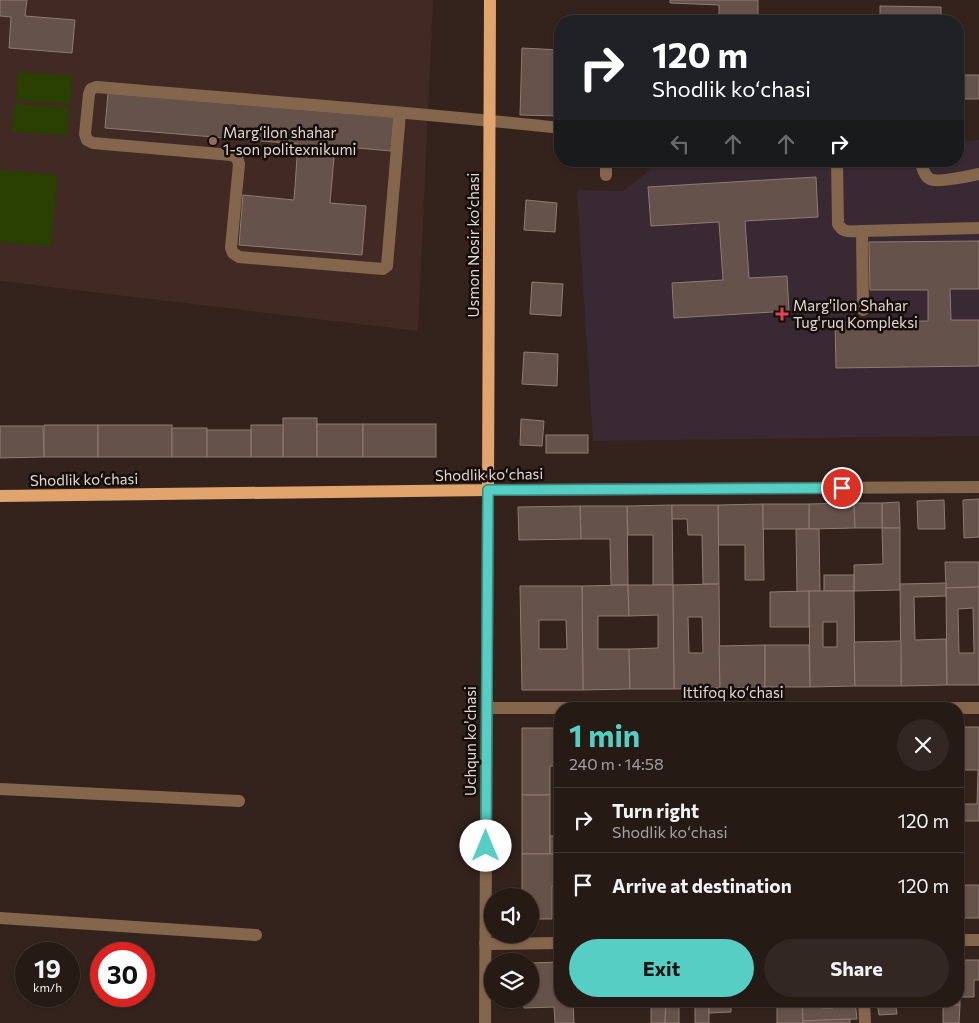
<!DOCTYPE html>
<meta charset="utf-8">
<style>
:root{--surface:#261a15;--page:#322722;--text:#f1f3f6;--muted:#a4a1a0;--line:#423834;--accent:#56cec3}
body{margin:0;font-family:Commissioner,sans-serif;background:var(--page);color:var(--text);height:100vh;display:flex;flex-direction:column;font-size:19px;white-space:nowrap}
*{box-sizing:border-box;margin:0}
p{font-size:16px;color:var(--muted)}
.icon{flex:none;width:28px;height:28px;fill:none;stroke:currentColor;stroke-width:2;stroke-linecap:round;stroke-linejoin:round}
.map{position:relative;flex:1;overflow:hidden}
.drawer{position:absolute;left:554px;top:702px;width:410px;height:305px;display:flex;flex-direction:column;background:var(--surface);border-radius:20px;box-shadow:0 1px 4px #0004,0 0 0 1px var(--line)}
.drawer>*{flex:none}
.guide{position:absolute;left:554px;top:15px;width:410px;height:152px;border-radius:20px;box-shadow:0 1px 4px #0004,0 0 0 1px var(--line);background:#202124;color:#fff;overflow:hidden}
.tools{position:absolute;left:484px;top:888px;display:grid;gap:10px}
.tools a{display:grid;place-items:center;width:55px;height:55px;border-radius:50%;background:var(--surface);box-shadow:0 1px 4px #0004,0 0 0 1px var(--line);font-size:25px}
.speed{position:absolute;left:15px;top:942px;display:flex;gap:10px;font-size:25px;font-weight:700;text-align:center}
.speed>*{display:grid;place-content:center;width:65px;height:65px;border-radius:50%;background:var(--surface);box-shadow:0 1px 4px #0004,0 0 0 1px var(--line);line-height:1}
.speed small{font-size:12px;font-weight:400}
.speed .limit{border:8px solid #d22;background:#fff;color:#111}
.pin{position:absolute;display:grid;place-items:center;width:42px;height:42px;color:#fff;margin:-21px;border:2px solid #fff;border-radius:50%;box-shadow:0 1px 5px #0007}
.me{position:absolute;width:55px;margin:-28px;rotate:0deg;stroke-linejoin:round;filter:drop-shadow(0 0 4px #0008)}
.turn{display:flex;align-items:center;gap:18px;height:105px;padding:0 15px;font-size:22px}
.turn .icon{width:65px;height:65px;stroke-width:2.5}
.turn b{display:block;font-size:35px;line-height:42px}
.lanes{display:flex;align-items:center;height:48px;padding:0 15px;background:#0003;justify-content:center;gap:25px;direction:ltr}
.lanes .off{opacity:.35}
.round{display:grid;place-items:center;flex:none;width:52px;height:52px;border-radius:26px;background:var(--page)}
.summary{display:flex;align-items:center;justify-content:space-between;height:85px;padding:0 15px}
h1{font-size:30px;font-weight:700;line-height:38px;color:var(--accent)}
.cta{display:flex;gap:10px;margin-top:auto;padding:10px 15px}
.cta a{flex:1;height:58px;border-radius:30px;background:var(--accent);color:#111;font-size:20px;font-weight:700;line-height:58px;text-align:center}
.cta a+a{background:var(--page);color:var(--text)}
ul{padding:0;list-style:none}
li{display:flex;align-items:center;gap:15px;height:65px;padding:0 15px;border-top:1px solid var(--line)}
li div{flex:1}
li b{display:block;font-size:19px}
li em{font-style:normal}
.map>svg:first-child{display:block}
</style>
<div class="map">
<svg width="979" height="1023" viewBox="0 0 979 1023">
<rect width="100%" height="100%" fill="#33231c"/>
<path fill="#412a23" d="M0,0H433L418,331L0,281Z"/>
<path fill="#392933" d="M979,140V436L593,441L577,190L623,191L661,161H958V142Z"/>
<g fill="#2a4000">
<path d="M18,72L72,76L70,104L16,100Z"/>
<path d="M15,104L69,108L67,135L12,131Z"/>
<path d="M0,170L57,175L51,246L0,242Z"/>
</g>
<g fill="#65524b" stroke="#8f7b73" fill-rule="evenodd">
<path d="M0,0H27L25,16L75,20L72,53L9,48L11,17L0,16Z"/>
<path d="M670,0H758V21H719V5L670,3Z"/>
<path d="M880,6L941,7V21H880Z"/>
<rect x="801" y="17" width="66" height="4"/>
<path d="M522,48L560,50V116L520,115Z"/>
<rect x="958" y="75" width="21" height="24"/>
<path d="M108,93L394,117L391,151L335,146L330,203L366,206L362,255L239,245L243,195L294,200L298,144L105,128Z"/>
<path d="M816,177L818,217L745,221L749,278L787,276L789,311L674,318L672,283L723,280L719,222L651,226L648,187Z"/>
<path d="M526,200L557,203L555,232L524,230Z"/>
<path d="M979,241V289H950L951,320H979V366L836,368L835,322L928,321V290H870L869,242Z"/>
<path d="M532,282L563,284L561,316L530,314Z"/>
<path d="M524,352L558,354L557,386L522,384Z"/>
<rect x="283" y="418" width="34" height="39"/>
<path d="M521,419L544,421L542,446L520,445Z"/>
<rect x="317" y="424" width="46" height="33"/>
<rect x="363" y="424" width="73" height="33"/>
<rect x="44" y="425" width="54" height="32"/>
<rect x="98" y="425" width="74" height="32"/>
<rect x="251" y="425" width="32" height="32"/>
<path d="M0,426H43L44,457L0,458Z"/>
<rect x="172" y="428" width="35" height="29"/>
<rect x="207" y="430" width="44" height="27"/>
<rect x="546" y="435" width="42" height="18"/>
<path d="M979,499V537L964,538L963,500Z"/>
<path d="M944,500L945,529H918L917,501Z"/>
<path d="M899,502L900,528H882V503Z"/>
<path d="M854,503L855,528L809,529V504Z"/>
<path d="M854,503H882V528H855Z"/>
<path d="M763,504L764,580H745V545H718V505Z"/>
<rect x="763" y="504" width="46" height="25"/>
<path d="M672,505L673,585H653V535H628L627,506Z"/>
<path d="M672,505H718L719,584H703L702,535H688L687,519H672Z"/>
<path d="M580,506H627L628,585H611L610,539H581Z"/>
<path d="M580,506L581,539L519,540L518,507Z"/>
<path d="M882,528H900V590L854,591V565L883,564Z"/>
<path d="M796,529H819L820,591L797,592Z"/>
<path d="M945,562H979V587L946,588Z"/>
<rect x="824" y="575" width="30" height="16"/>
<path d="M946,583V596L914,597L915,640L946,639L947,685L901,686L900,584Z"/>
<path d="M719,584L720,688L674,689L673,585ZM688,617H702L703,653H689Z"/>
<path d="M628,585L629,616H598V649H629L630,689L583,690L582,586Z"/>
<path d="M628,585H673L674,689H630L629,649L658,648V615L629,616Z"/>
<path d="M520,586H582L583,690H522ZM539,620H566L567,649H539Z"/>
<path d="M979,587V685H947L946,588ZM973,608L974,653H959L958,609Z"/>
<path d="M809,591H854L855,686L810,687ZM823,622H837V647H823Z"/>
<path d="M809,591V627H770V592Z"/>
<path d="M901,641V686H855L854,642Z"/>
<path d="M765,645V687L720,688L719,646Z"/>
<path d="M765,645H809L810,687H765Z"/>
<path d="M958,727H979V821H958ZM959,770H978L977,804H959Z"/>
<path d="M522,728H554V766H550V795H522Z"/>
<rect x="554" y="728" width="6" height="27"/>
<rect x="522" y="795" width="28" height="59"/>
<rect x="550" y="836" width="10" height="18"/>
<path d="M522,854H560V885L552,886V919H530V896H522Z"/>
<path d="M958,871H963L964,918H958Z"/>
<path d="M963,885H979V918H964Z"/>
<path d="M958,960H959L960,1005H910V1001H958Z"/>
<path d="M959,960H979V980H974V997H959Z"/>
<path d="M560,962V1001H573L574,1023H555L554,1007L524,1008V999H530V963Z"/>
<path d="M651,1001H666L665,1023H651Z"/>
<path d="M666,1001H679V1023H665Z"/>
<rect x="695" y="1001" width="14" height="22"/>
<path d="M709,1001H731V1012L709,1013Z"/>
<path d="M758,1001H802L803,1023H777V1006L758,1007Z"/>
<path d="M802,1001H822V1008H833V1001H855L857,1019L803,1021Z"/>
<path d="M877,1001H895L897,1014L879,1015Z"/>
<path d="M943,1005H960L959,1023H943Z"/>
<path d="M850,1019V1023H803V1021Z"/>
</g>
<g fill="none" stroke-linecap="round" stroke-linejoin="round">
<g stroke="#83664c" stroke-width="12">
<path d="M400,113L387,266L383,269L239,257L233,253L231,248L239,164L237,158L231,155L93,143L87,140L85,134L89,94L91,89L96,87C251,100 406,111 560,128"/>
<path d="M606,161V175"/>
<path d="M837,161L838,224C843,234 852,231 862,231"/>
<path d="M920,161C922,166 924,176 930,179C937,183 969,176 979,174"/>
<path d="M863,310L862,231L979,228"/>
<path d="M487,708H979"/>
<path d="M0,789L239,801"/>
<path d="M0,918L256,935"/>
<path d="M958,940H979"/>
<path d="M485,944L560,943"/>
<path d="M864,1001L865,1023"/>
<path d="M485,1023L488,490L979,487"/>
</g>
<path stroke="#e0a46c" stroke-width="12" d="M0,496L488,490L490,0"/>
</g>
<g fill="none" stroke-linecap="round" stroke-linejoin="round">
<g stroke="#38867f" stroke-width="12">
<path id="route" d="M486,846L488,490L842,488"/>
</g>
<use href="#route" stroke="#56cec3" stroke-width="9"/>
</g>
<circle fill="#8d6e63" stroke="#150e0b" stroke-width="2" cx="213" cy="141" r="5"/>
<path fill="#e0444e" stroke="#150e0b" stroke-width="2" d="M779.5 306.5h5v5h5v5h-5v5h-5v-5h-5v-5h5z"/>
<g text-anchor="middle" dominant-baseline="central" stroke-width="5" stroke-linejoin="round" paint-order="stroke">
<g font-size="15" fill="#e1d6d1" stroke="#150e0b" text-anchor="start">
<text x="223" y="132">Margʻilon shahar<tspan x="223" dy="17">1-son politexnikumi</tspan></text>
<text x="793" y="305">Marg'ilon Shahar<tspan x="793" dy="17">Tug'ruq Kompleksi</tspan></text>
</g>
<g font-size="15" fill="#e1d6d1" stroke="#150e0b">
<text transform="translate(473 245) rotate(-90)">Usmon Nosir ko‘chasi</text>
<text transform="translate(489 474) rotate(-1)">Shodlik koʻchasi</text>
<text transform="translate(84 479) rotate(-1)">Shodlik koʻchasi</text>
<text x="733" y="692">Ittifoq koʻchasi</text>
<text transform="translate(470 741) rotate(-90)">Uchqun ko'chasi</text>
</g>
</g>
</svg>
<div class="tools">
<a><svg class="icon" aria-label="sound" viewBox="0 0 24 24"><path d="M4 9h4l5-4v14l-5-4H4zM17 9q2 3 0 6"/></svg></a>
<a><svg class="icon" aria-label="layers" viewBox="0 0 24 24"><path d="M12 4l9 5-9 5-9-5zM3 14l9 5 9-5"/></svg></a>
</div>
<div class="speed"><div>19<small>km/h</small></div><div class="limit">30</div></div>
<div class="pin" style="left:842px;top:488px;background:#d93025"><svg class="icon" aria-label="arrive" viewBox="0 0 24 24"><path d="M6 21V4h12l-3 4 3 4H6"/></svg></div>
<svg class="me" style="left:486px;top:846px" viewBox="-20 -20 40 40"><circle r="19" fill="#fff"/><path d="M0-13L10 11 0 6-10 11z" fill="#56cec3"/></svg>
<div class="guide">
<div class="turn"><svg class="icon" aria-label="right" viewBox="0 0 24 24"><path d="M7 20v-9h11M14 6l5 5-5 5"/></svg><div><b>120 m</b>Shodlik koʻchasi</div></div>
<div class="lanes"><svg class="icon off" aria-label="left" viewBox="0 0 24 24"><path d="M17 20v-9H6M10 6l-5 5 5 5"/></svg><svg class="icon off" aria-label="ahead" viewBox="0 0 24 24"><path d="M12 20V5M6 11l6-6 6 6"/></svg><svg class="icon off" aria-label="ahead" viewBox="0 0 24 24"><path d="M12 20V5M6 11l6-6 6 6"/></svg><svg class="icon" aria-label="right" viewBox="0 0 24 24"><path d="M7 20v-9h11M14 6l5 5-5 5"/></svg></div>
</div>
<section class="drawer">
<div class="summary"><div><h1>1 min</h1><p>240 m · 14:58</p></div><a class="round"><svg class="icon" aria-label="close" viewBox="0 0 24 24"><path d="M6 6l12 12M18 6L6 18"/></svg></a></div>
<ul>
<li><svg class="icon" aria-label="right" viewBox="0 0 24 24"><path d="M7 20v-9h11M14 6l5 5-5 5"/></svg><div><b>Turn right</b><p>Shodlik koʻchasi</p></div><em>120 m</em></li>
<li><svg class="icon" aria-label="arrive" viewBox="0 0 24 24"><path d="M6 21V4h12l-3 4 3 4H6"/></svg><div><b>Arrive at destination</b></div><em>120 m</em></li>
</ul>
<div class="cta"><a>Exit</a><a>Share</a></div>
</section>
</div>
